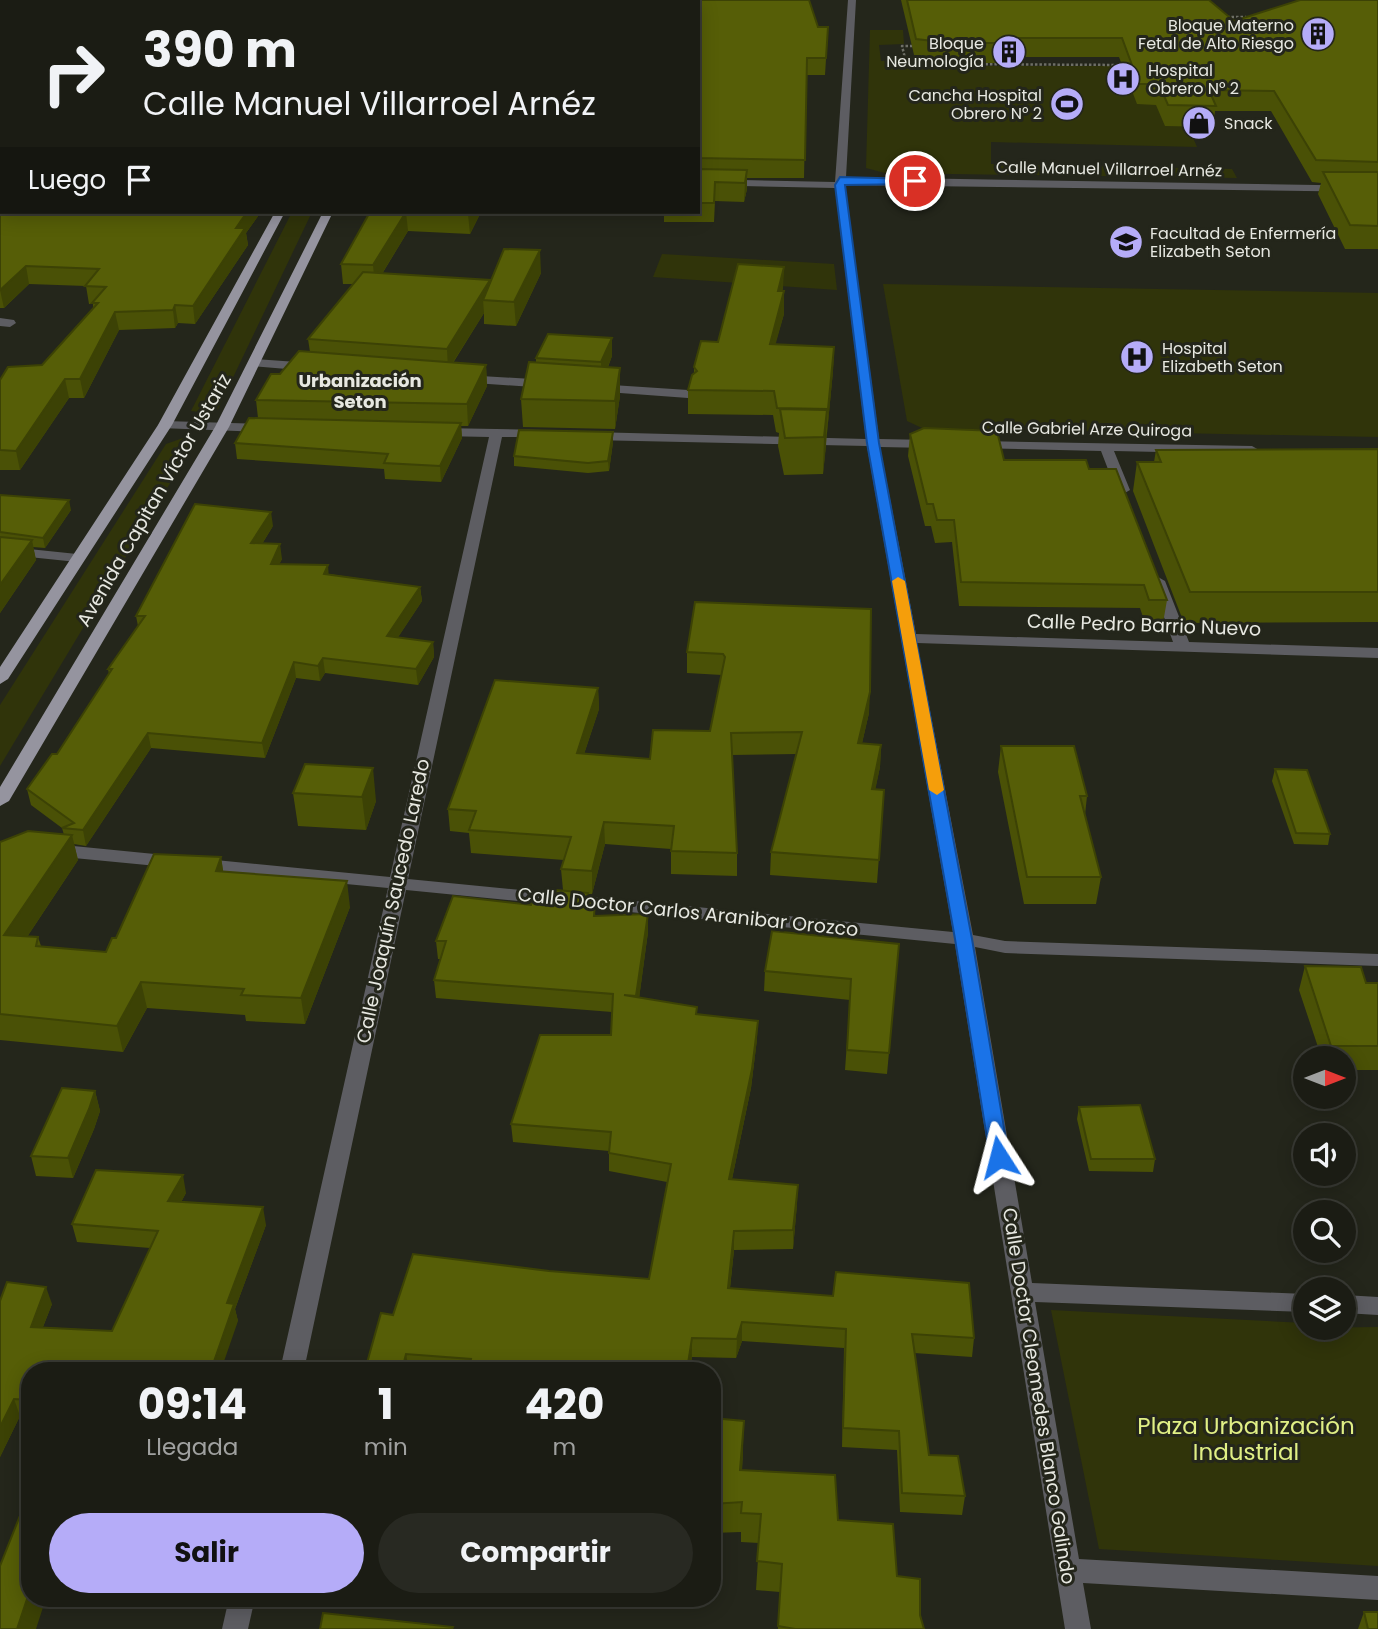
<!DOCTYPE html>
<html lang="es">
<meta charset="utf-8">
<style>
:root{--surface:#1b1c14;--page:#282922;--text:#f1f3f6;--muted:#a0a1a0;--line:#393a34;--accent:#b5acf8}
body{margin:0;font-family:Poppins,sans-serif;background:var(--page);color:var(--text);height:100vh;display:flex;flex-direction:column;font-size:26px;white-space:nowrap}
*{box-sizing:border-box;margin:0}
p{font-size:23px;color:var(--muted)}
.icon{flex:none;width:38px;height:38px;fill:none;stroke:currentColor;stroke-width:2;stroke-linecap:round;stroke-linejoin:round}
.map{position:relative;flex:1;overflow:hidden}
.details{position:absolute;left:21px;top:1362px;width:700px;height:245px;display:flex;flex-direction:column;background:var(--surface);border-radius:28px;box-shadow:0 4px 18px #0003,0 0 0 2px var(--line)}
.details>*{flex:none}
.hud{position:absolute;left:0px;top:0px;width:700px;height:214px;box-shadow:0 4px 18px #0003,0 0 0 2px var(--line);background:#1b1c14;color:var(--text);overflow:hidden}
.needle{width:46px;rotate:90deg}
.tools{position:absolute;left:1293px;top:1046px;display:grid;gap:14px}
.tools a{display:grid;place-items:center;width:63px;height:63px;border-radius:50%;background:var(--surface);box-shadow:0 4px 18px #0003,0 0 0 2px var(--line);font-size:35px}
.pin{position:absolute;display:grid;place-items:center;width:60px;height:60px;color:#fff;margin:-30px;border:4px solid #fff;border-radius:50%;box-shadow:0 2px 7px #0007}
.me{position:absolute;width:77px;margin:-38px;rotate:351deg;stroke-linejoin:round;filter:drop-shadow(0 0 5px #0008)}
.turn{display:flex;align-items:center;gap:24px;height:147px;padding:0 28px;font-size:32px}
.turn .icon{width:91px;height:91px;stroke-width:2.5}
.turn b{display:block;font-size:49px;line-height:60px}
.then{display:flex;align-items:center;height:66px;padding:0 28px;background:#0003;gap:14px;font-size:26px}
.eta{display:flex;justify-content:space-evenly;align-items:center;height:119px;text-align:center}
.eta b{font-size:42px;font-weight:700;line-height:49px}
.action{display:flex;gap:14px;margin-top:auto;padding:14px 28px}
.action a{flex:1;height:80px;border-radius:42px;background:var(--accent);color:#111;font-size:28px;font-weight:700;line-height:80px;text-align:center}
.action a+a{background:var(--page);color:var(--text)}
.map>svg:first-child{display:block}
</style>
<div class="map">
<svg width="1378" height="1629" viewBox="0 0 1378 1629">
<rect width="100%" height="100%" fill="#24261b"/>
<g fill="#30340a">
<path d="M870,30H903L904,44L879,45L881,61L930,59L933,66H1196L1215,113L1183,112L1165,126H1188L1197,147L991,142V164L1232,169L1237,178L885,173L866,168Z"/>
<path d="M292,212H312L218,409L209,413L191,411Z"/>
<path d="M662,254L834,264L837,290L653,277Z"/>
<path d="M883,284L1378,293V437L922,428L907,421Z"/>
<path d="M183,438L192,441L193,445L0,766V705L166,444Z"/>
<path d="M1051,1310L1305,1323L1306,1328L1378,1327V1566L1099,1549Z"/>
</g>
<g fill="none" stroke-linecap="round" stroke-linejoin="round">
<g stroke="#6e6f66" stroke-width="2.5" stroke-dasharray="2.5 2" stroke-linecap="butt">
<path d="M1227,17H1246L1248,20"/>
<path d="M917,46H902L905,58H918"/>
<path d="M931,57L935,64L1128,65"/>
</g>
<g fill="#5d5d62" fill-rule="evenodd">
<path d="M122,0H131L121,2Z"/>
<path d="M848,0H856L846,177L1378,186V192L845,185L879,439L930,440L937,444L930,448L880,447L916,634L1173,642L1151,581L1158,577L1165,581L1189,642L1378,648V658L917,643L973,935L1005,941L1378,954V966L1005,953L975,947L1032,1283L1306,1294V1312L1035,1302L1079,1559L1378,1576V1600L1083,1583L1091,1629H1065L955,944L406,890L304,1370H280L388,888L53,856L44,850L53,844L390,877L489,437L440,436L433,432L440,428L542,430L549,434L547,437H502L408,879L953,932L867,446L591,440L584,436L591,432L866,439L835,188L698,185V179L835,182Z"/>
<path d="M0,318L14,320L16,323L10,327L0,326Z"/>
<path d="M255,359L311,363L317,367L311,371L251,366L249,363Z"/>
<path d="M464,375L548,380L554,384L548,388L460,382V376Z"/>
<path d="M597,384L688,390L694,394L688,398L593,391V385Z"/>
<path d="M165,421L265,424L272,428L265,432L160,428L158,425Z"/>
<path d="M979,441L1252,446L1259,450L1252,454L1114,451L1130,490L1123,494L1116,490L1101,451L974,448L972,445Z"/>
<path d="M0,546L77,554L84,558L77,562L0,554Z"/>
<path d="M1344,1295L1378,1297V1315L1344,1313Z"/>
<path d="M229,1598H255L248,1629H222Z"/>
</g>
<g fill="#95949f" fill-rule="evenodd">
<rect x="364" y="0" width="8" height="2"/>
<rect x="399" y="0" width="8" height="2"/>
<path d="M275,212H285L172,425L8,679L0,684V667L158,425Z"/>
<path d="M323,212H333L229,427L9,801L0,806V787L215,427Z"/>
</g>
</g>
<g fill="#4a5106">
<path d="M0,0H75L74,2H2V23H0Z"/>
<path d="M540,0H809L818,27H828L825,75H806L804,178H747V189L744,202L715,201L714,222H664V215L630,214V212H698V2H541Z"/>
<path d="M901,0H1209L1234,21L1378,0V249H1345L1318,194L1321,183L1312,182L1271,111H1215L1213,127L1165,126L1156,105L1137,104L1119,57H1004V63H950L915,59Z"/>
<path d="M0,73L2,212H261L246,233L248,245L195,324L178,323L175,328L119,330L84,398H69L20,470H0V380L42,365L93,308V304H89L86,286L29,284L4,308H0Z"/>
<path d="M370,212H481L470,234L408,231L382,274L490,282L541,273L516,326L484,324V313L453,363L486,365L487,386L468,426H461L462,438L441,482L385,479L384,469L237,459L235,443L258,418L256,400L280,374L310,352L308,339L353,284H343L341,264Z"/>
<path d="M784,267L782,291H784V314L775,344L834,347L833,371L823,474L784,475L778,446L779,433L776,432L773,415L688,414V390L694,373V367Z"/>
<path d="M612,338V356L608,367L620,368V396L615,429L523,427L521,399L536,362V358Z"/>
<path d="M613,432V442L609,471L588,473L514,466V456Z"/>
<path d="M910,434L1004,460L1089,469L1167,600L1163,623H1145L1140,608L959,606L952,542L935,543L931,526H925L908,456Z"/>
<path d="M1378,449V622L1184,623L1133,491L1137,462H1154L1156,450Z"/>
<path d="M0,495L71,510L45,548L33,547L36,560L0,613Z"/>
<path d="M273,526L262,544L282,559L279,564L329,574L420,587L422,601L398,637L433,642L434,657L418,685L325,673L320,681L296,678L265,758L151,748L86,846L74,844L78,860L27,937H38L41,946L106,952L116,938L221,857L223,871L350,907L305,1024L246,1021L245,1015L147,1008L123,1052L0,1040V842L64,835L62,828L31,805L27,789L57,754L109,674L108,669L138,626L136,616Z"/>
<path d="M695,602L869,713L862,743L881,745L880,767L875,789L884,790L877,883L770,875L771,852L796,754L732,755L737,853V876L671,874V849L605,844L592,894H588V902L596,916L648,932L639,998L697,1007V1014L757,1039L751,1088L732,1179L797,1204L793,1249L734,1250L730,1288L974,1338L972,1357L914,1353L929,1455L965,1496L962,1515L900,1512L897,1450L842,1447L844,1348L742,1341L736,1358L692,1357L690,1370H365L393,1315L549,1271L649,1279L667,1182L609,1171V1151L513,1142L511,1124L611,1035L612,1012L436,998L434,980L441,959H438L436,941L531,905L553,901L563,890L561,869L564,860L471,853L469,833L450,831L448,809L598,688L599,709L584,754L650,759L710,731L722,675L687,673V652Z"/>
<path d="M1001,746L1087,796L1085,815L1101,877L1096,904H1024L998,772Z"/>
<path d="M305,764L376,801L366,830L298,826L293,793Z"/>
<path d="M1275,769L1330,834L1328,845L1294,844L1272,781Z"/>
<path d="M899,944L887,1074L845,1070L850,1000L764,991L765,971Z"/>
<path d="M1305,966L1366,983H1378V1070H1344V1059H1322L1299,990Z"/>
<path d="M95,1091L100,1111L94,1129L73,1178L36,1176L31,1156Z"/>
<path d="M1079,1107L1155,1159L1153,1172L1089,1171L1077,1119Z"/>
<path d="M186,1193L181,1202L266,1225L235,1309L238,1321L30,1370V1417L20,1416L0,1457V1301L52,1304L43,1327L112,1331L150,1248L77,1242L72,1224Z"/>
<path d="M712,1418L743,1450L742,1471L838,1520L897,1576L920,1615L924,1629H778L780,1592L756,1590L759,1543L741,1542V1532L712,1533Z"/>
<path d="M102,1598H181L179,1604Z"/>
<path d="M1364,1612L1378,1629H1358Z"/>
</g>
<g fill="#3c4205">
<path d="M30,0H43V1L28,2Z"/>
<path d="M342,0H351L350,2H341Z"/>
<path d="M747,170V189L744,202L745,183Z"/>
<path d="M247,212H261L246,233L248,245L195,324L193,306L236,228Z"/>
<path d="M406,212L408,231L375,285L373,265Z"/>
<path d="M470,212H481L470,234L468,214Z"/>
<path d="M540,250L541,273L516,326L514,302Z"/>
<path d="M26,266L29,284L4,308L0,290Z"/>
<path d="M784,267L783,289L777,314L778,291Z"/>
<path d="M490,280L491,300H483L484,313L448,370L447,349Z"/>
<path d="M784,291V314L769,368L770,344Z"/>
<path d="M175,305L178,323L175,328L173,310Z"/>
<path d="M115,312L119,330L84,398L80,379Z"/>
<path d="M612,338V356L602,381L601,362Z"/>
<path d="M834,347L833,371L827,434L828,409Z"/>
<path d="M486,365L487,386L468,426L467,404Z"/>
<path d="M620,368V396L615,429V401Z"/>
<path d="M65,379L69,398L20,470L16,451Z"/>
<path d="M827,410L826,447L823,474L824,437Z"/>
<path d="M461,423L462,438L441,482L440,466Z"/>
<path d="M613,432V442L609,471L608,461Z"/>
<path d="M69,500L71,510L45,548L43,538Z"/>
<path d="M271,512L273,526L253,558L251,543Z"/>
<path d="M32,540L36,560L0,613V585Z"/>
<path d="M280,544L282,559L273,578L271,564Z"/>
<path d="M328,565L329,579L324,574Z"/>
<path d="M420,587L422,601L389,651L387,636Z"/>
<path d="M433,642L434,657L418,685L416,669Z"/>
<path d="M323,658L325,673L320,681L318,666Z"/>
<path d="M294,662L296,678L265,758L262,743Z"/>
<path d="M598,688L599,709L577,775V753Z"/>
<path d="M870,692L869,713L857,765L858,743Z"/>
<path d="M148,733L151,748L86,846L83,830Z"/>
<path d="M881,745L880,767L871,811L872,789Z"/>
<path d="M373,768L376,801L366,830L362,797Z"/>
<path d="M604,822L605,844L592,894V871Z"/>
<path d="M72,835L78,860L11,961L4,935Z"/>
<path d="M221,857L225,883L216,871Z"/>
<path d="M347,881L350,907L305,1024L301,998Z"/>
<path d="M648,914V932L637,1014L636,996Z"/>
<path d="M141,982L147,1008L123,1052L117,1026Z"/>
<path d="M758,1021L757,1039L751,1088L728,1198L729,1179Z"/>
<path d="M95,1091L100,1111L94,1129L73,1178L68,1158Z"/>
<path d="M183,1175L186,1193L172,1219L168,1201Z"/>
<path d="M798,1185L797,1204L793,1249V1230Z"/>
<path d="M263,1207L266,1225L235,1309L238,1321L221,1370H211L227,1303Z"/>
<path d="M734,1231V1250L728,1307V1288Z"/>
<path d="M46,1287L52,1304L36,1344L31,1327Z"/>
<path d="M742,1322V1341L736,1358L737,1339Z"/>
<path d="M692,1338V1357L690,1370H687Z"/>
<path d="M406,1354L409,1370H402Z"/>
<path d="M14,1399L20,1416L0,1457V1427Z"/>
<path d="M744,1421L743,1450L740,1500V1470Z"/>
<path d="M30,1590V1598H46L36,1629H17Z"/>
</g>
<g fill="#565e07" stroke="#3c4205" stroke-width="2">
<path d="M1,0H30L28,2H2V9H0Z"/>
<path d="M153,0H342L341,2H152Z"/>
<path d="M413,0H463L462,2H412Z"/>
<path d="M548,0H809L818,27H828L826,58H807L805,160L698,158V2H549Z"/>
<path d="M907,0H1209L1234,21L1300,0H1378V162L1316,160L1274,91L1209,90L1216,106L1168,105L1159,84H1139L1122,38H1003L1006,43H951L916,39Z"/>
<path d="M2,72V212H247L236,228H245L193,306L175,305L173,310L115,312L80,379H65L16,451L0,450V380L8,367L42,365L98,303H92L106,287L85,286L99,269L26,266L0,290V73Z"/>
<path d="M698,169L747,170L745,183L715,182L714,203H698Z"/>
<path d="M1323,172H1378V226L1350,225Z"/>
<path d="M370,212H470L468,214L406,212L373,265L341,264Z"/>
<path d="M504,249L540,250L514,302L483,300Z"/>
<path d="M738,264L784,267L778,291H784L770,344L834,347L828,409L777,408L774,391L688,390L692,375L697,371L694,367L701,341L718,342Z"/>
<path d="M363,272L490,280L447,349L308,339Z"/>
<path d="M548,334L612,338L601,362L536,358Z"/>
<path d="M299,351L486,365L467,404L256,400L271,374H280Z"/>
<path d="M529,362L620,368L615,401L521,399Z"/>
<path d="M780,409L827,410L824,437L785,438Z"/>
<path d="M249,418L461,423L440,466L384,463L388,454L235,443Z"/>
<path d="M924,428L997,431L1004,460H1086L1089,469H1116L1167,600H1149L1144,585L961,582L954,520H937L933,504H927L910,434Z"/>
<path d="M519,430L613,432L608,461L588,463L514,456Z"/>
<path d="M1378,449V592H1190L1137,462H1161L1156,450Z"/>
<path d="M0,495L69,500L43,538L0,532Z"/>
<path d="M195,504L271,512L251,543L280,544L271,564L328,565L324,574L420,587L387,636L433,642L416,669L323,658L318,666L294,662L262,743L148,733L83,830L62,828L74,823L27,789L52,754H57L112,669H108L145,616H136Z"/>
<path d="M0,537L32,540L0,585Z"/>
<path d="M695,602L871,609L870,692L858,743L881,745L872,789L884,790L879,860L771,852L802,732L731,733L737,853L671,851L674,826L604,822L592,871L561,869L571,837L469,830L476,811L448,809L495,680L598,688L577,753L650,759L653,730L710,731L725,657L723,654L687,652Z"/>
<path d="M1001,746H1074L1087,796H1080L1101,877H1027Z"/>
<path d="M305,764L373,768L362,797L293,793Z"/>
<path d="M1275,769L1307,770L1330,834L1296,833Z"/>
<path d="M28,831L72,835L4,935L38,937L36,946L106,952L112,938H116L154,854L221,857L216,871L347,881L301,998L241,995L244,989L141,982L117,1026L0,1014V842Z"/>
<path d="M557,890L588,893L585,902H595L594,916L648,914L636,996L624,995L697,1007L696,1014L758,1021L752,1069L729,1179L798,1185L793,1230L734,1231L728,1288L833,1296L836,1272L969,1283L974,1338L912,1334L929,1455L958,1456L965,1496L902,1493L899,1431L843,1428L846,1329L742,1322L737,1339L692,1338L687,1370H469L471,1359L406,1354L402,1370H365L381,1313L393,1315L413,1254L549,1271L649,1279L671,1164L609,1153L611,1132L511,1124L540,1035H611L613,994L434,980L446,941H436L453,896L531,905L532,900L553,901Z"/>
<path d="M772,931L899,944L889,1053L847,1050L851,979L765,971Z"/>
<path d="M1305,966L1361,967L1366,983H1378V1046H1331Z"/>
<path d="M62,1088L95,1091L89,1109L68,1158L31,1156Z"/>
<path d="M1140,1105L1155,1159H1091L1079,1107Z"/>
<path d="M96,1170L183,1175L168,1201L263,1207L227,1303L234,1304L211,1370H30V1400L14,1399L0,1427V1301L7,1282L46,1287L31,1327L112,1331L158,1231L72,1224Z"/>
<path d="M712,1418L744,1421L740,1470L835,1475L838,1520L893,1524L897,1576L920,1579V1615L924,1629H795L778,1626L782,1564L757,1561L761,1514L741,1513L742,1502L712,1504Z"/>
<path d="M25,1503H30V1590L17,1629H0V1566Z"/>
<path d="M1364,1612H1378V1629H1368Z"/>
<path d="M323,1613L453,1627L452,1629H320Z"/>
</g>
<path fill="#1a73e8" stroke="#114b97" stroke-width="2" d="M840,177L915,179L920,181L915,184L845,185L879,443L972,939L1009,1157L999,1164L990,1157L955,939L867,443L835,185Z"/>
<path fill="#f59e0b" d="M898,577L905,581L944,790L937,795L929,790L892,581Z"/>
<defs>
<g id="building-disc" transform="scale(1.75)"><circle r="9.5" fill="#b5acf8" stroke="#24261b"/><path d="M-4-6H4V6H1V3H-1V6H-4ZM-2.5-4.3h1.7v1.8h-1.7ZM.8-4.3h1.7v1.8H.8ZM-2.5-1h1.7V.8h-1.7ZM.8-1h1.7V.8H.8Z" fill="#111"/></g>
<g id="hospital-disc" transform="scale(1.75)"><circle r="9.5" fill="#b5acf8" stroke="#24261b"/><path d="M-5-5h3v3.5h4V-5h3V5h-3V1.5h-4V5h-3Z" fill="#111"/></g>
<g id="stadium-disc" transform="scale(1.75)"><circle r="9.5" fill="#b5acf8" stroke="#24261b"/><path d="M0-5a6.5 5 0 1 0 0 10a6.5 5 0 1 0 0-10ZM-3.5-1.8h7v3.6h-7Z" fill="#111"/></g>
<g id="shop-disc" transform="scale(1.75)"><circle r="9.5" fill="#b5acf8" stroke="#24261b"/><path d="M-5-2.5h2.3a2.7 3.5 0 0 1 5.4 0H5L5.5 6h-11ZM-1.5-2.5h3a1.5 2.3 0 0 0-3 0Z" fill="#111"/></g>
<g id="university-disc" transform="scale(1.75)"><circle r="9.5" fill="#b5acf8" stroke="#24261b"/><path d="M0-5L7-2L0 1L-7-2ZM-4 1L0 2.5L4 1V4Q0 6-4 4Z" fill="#111"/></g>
</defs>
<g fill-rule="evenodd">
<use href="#building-disc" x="1318" y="34"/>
<use href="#building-disc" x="1009" y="52"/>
<use href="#hospital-disc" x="1123" y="79"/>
<use href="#stadium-disc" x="1067" y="104"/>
<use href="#shop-disc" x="1199" y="123"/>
<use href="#university-disc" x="1126" y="242"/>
<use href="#hospital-disc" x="1137" y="357"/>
</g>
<g text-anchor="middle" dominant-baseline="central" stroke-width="6" stroke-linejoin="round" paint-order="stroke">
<g font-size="16" fill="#e7e8e1" stroke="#24261b" text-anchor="start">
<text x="1294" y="25" text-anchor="end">Bloque Materno<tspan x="1294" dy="18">Fetal de Alto Riesgo</tspan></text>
<text x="984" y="43" text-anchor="end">Bloque<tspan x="984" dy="18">Neumología</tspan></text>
<text x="1148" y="70">Hospital<tspan x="1148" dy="18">Obrero N° 2</tspan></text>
<text x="1042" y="95" text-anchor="end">Cancha Hospital<tspan x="1042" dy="18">Obrero N° 2</tspan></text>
<text x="1224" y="123">Snack</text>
<text x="1150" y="233">Facultad de Enfermería<tspan x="1150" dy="18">Elizabeth Seton</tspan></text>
<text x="1162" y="348">Hospital<tspan x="1162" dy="18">Elizabeth Seton</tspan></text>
</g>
<g font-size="16" fill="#e7e8e1" stroke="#24261b">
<text transform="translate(1109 169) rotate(1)">Calle Manuel Villarroel Arnéz</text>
<text transform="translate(1087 429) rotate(1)">Calle Gabriel Arze Quiroga</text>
</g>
<g font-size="18" font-weight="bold" fill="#e7e8e1" stroke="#24261b">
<text x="360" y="380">Urbanización<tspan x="360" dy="21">Seton</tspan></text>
</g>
<g font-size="19" fill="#e7e8e1" stroke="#24261b">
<text transform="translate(154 500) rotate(-60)">Avenida Capitan Víctor Ustariz</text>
<text transform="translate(1144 625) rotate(2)">Calle Pedro Barrio Nuevo</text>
<text transform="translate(393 901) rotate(-78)">Calle Joaquín Saucedo Laredo</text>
<text transform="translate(688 912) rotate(6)">Calle Doctor Carlos Aranibar Orozco</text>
<text transform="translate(1039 1396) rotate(81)">Calle Doctor Cleomedes Blanco Galindo</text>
</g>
<g font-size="23" fill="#e0ef85" stroke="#24261b">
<text x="1246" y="1426">Plaza Urbanización<tspan x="1246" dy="26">Industrial</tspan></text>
</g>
</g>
</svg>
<div class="tools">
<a><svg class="needle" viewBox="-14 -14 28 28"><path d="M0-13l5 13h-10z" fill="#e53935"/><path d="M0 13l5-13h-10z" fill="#a0a1a0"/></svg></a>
<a><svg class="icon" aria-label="sound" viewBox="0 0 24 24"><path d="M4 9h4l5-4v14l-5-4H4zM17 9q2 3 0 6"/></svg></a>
<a><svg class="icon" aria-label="search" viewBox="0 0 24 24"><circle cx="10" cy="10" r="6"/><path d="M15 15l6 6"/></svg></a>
<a><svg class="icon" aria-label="layers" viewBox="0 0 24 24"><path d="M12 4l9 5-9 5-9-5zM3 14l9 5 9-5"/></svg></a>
</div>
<div class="pin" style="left:915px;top:181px;background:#d93025"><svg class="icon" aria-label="arrive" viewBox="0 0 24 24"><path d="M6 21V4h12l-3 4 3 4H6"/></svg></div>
<svg class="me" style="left:999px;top:1157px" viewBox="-20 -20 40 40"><path d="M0-17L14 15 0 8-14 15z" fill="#1a73e8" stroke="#fff" stroke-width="4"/></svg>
<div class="hud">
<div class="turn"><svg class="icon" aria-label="right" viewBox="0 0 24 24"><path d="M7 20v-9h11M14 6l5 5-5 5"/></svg><div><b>390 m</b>Calle Manuel Villarroel Arnéz</div></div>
<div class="then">Luego<svg class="icon" aria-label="arrive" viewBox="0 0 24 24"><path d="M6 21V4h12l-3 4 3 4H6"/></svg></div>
</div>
<section class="details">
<div class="eta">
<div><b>09:14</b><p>Llegada</p></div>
<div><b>1</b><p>min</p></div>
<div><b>420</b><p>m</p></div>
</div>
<div class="action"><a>Salir</a><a>Compartir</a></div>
</section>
</div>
